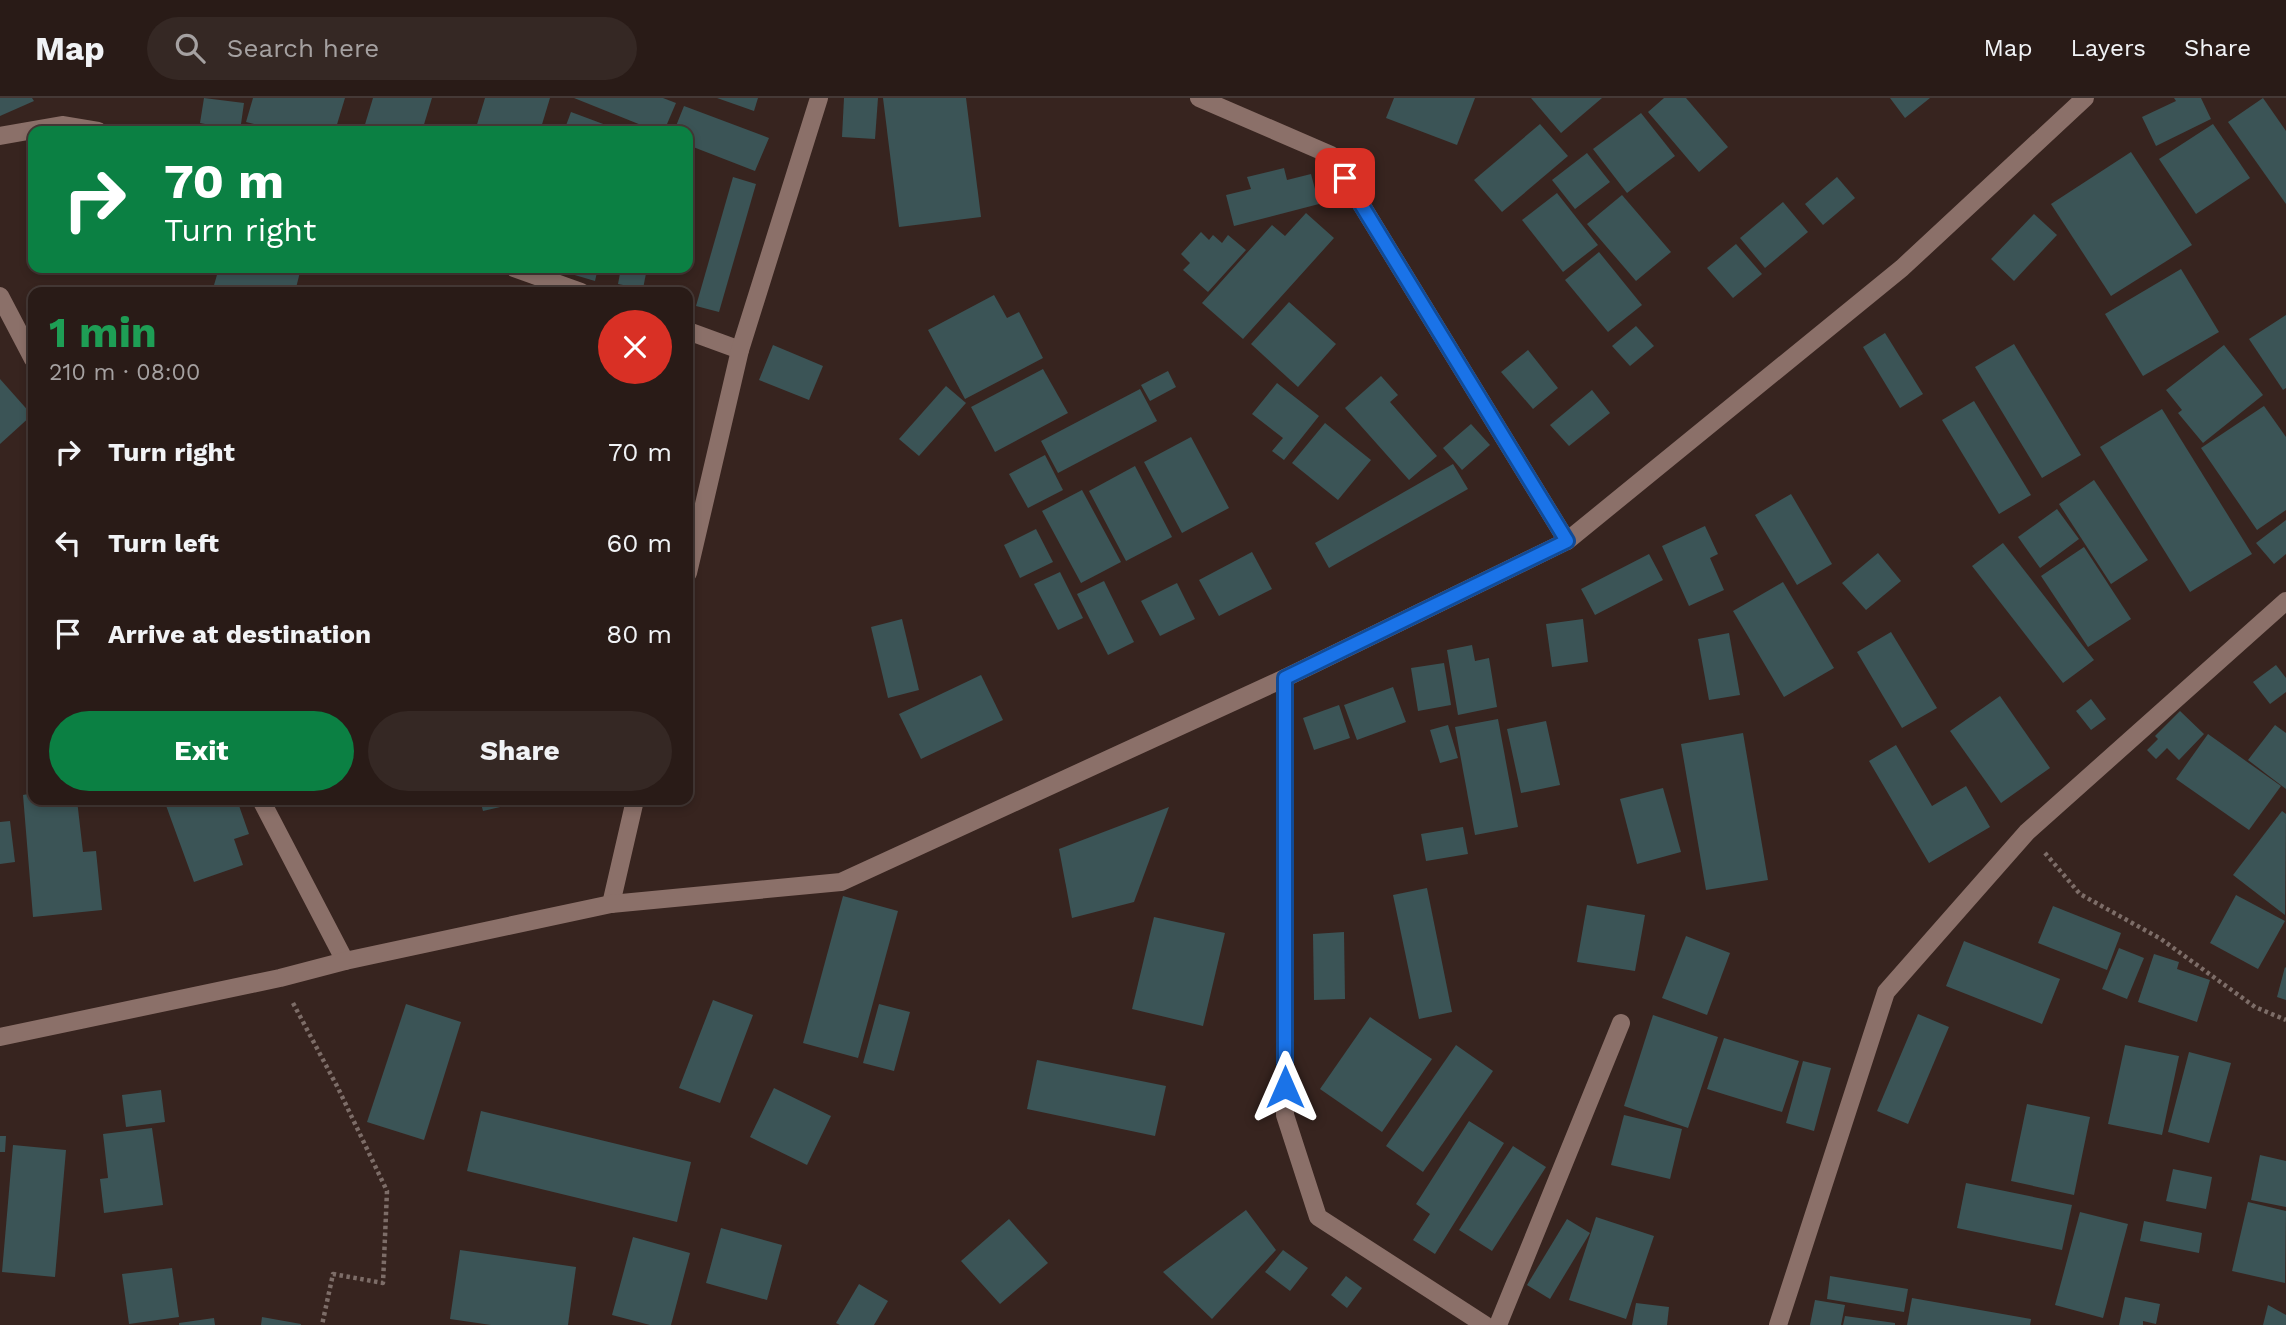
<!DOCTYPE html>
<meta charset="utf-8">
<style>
:root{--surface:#291b17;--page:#352824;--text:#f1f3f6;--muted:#a5a1a1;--line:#453936;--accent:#0b8043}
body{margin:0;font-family:"Work Sans",sans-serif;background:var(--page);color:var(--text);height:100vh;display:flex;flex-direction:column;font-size:26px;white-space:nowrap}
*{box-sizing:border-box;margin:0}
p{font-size:23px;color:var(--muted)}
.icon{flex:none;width:38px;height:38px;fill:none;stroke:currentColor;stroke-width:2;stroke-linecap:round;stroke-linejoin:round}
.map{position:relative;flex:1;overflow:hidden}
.panel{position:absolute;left:28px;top:189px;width:665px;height:518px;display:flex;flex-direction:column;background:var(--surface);border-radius:14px;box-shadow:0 4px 10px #0003,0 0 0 2px var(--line)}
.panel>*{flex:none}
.banner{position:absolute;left:28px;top:28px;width:665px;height:147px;border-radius:14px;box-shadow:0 4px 10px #0003,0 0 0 2px var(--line);background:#0b8043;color:#fff;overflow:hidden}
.pin{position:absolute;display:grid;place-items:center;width:60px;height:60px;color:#fff;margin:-30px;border-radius:14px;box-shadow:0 4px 10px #0006}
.me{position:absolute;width:77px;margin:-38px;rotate:0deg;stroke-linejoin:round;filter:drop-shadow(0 0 5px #0008)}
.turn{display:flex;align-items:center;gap:24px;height:147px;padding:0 21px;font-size:32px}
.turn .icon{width:91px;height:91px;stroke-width:2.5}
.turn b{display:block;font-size:49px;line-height:60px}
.round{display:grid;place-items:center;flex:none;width:74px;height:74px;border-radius:37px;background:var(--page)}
.overview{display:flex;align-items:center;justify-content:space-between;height:119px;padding:0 21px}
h1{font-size:42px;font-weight:700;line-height:52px;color:#1e9e55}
.cta{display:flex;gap:14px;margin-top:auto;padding:14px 21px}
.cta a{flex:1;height:80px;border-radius:42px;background:var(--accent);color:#fff;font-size:28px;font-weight:700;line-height:80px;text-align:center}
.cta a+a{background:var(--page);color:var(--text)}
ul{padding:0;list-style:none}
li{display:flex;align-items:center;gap:21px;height:91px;padding:0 21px}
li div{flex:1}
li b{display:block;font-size:26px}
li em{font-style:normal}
header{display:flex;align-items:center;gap:42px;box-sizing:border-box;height:98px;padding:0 35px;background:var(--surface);border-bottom:2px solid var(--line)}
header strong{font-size:33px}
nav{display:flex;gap:38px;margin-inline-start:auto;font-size:24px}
.search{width:490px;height:63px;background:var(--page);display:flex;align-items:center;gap:18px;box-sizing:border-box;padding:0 24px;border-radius:38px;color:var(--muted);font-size:26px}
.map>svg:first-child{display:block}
</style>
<header>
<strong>Map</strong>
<div class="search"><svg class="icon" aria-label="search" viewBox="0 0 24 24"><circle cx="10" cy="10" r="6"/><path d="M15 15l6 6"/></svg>Search here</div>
<nav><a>Map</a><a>Layers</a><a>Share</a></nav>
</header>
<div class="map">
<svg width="2286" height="1227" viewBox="0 0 2286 1227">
<rect width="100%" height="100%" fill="#37241f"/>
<g fill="#3b5456">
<path d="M0,0H32L34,3L0,18Z"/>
<path d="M204,0L244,5L240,33L200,25Z"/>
<path d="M253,0H345L335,33H281L246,24Z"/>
<path d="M373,0H432L422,33H363Z"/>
<path d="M485,0H550L540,33H475Z"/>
<path d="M574,0H663L676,5L664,33H656Z"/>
<path d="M717,0H758L754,13Z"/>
<path d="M844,0H878L875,41L842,39Z"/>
<path d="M883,0H966L981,119L899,129Z"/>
<path d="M1394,0H1475L1457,47L1386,20Z"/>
<path d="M1531,0H1602L1561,35Z"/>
<path d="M1664,0H1686L1728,49L1699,74L1648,14Z"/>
<path d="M1890,0H1930L1905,20Z"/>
<path d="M2174,0H2201L2211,21L2156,48L2142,19L2176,3Z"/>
<path d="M2263,0L2286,33V106L2228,24Z"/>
<path d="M684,8L769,40L755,73L688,47V33H674Z"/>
<path d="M571,14L622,33H564Z"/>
<path d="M1641,15L1675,58L1627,95L1593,51Z"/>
<path d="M1540,26L1568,58L1502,114L1474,82Z"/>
<path d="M2213,26L2250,80L2196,116L2159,61Z"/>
<path d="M2131,54L2192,147L2111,198L2051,106Z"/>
<path d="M1587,55L1610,84L1575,111L1552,82Z"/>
<path d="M1284,70L1287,82L1311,76L1319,106L1234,128L1226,97L1251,91L1247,79Z"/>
<path d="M733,79L756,86L719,214L696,208Z"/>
<path d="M1837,79L1855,100L1823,127L1805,106Z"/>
<path d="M1557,95L1598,147L1563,174L1522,122Z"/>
<path d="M1622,97L1671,154L1636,183L1587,126Z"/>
<path d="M1783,104L1808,134L1765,170L1740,140Z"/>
<path d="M1306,115L1334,140L1243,241L1202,205L1272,127L1285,138Z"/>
<path d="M2034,116L2057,137L2014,183L1991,161Z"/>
<path d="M1201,134L1209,142L1213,137L1222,145L1228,137L1246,152L1208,194L1183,172L1190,165L1181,156Z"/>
<path d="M1736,146L1762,176L1733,200L1707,170Z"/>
<path d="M1599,154L1642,207L1608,234L1565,182Z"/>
<path d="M219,170H301L295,194H212Z"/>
<path d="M551,170H598L595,183Z"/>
<path d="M621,170H647L643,191L618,186Z"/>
<path d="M2181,171L2219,234L2143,278L2105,216Z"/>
<path d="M107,187L148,193L147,194H106Z"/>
<path d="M994,197L1007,220L1019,214L1043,260L965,301L928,232Z"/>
<path d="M1289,204L1336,246L1298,289L1251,246Z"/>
<path d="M2286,217V290L2283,292L2249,241Z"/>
<path d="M1636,228L1654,248L1630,268L1612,248Z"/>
<path d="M1885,235L1923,296L1900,310L1863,249Z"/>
<path d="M2014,246L2081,357L2042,380L1975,269Z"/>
<path d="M773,247L823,268L809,302L759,282Z"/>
<path d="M2224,247L2263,297L2203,345L2178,315L2182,312L2166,292Z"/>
<path d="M1528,252L1558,290L1533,311L1501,274Z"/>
<path d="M1043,271L1068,315L995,354L971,309Z"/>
<path d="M1168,273L1176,289L1150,303L1141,287Z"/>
<path d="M1381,278L1398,297L1390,304L1437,358L1409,382L1345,310Z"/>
<path d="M0,281L32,317L0,346Z"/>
<path d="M1277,285L1319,318L1284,362L1272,353L1283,340L1252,316Z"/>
<path d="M946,288L966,305L919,358L899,341Z"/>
<path d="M1140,291L1157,323L1058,375L1041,343Z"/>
<path d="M1592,292L1610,315L1569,348L1550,327Z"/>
<path d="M1974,303L2031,397L1999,416L1942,322Z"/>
<path d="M2264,308L2286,339V412L2257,432L2201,350Z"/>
<path d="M2162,311L2252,456L2190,494L2100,349Z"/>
<path d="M1325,325L1371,362L1338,402L1292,365Z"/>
<path d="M1471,326L1490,347L1462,372L1443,350Z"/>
<path d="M1191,339L1229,410L1182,435L1144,364Z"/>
<path d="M1045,357L1063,392L1028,410L1009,376Z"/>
<path d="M1453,366L1468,391L1329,470L1315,445Z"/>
<path d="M1135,368L1172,439L1126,463L1089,393Z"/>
<path d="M2094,382L2148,462L2111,486L2059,406Z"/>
<path d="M1082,392L1121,464L1081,485L1042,413Z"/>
<path d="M1791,396L1832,466L1797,487L1755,417Z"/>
<path d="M2057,411L2079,441L2040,470L2018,439Z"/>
<path d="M2286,422V456L2274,466L2256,445Z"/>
<path d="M1705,428L1718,456L1710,460L1724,492L1689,508L1662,448Z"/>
<path d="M1036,431L1053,464L1020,480L1004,447Z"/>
<path d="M2003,445L2094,562L2063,585L1972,468Z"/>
<path d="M2084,449L2131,521L2088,549L2041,478Z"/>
<path d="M1252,454L1272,491L1219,518L1199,482Z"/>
<path d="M1878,455L1901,483L1866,512L1842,485Z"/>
<path d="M1649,456L1663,482L1595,517L1581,491Z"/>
<path d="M1060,474L1083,520L1058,532L1034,486Z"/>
<path d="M1104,483L1134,544L1108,557L1077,496Z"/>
<path d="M1783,484L1834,570L1784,599L1733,513Z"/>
<path d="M1177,485L1195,521L1160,538L1141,503Z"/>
<path d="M902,521L919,592L888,600L871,529Z"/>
<path d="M1583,521L1588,564L1552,569L1546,526Z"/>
<path d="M1891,534L1937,610L1902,630L1857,554Z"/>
<path d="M1729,535L1740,597L1709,602L1698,541Z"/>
<path d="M1472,547L1475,563L1489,560L1497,609L1458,617L1447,552Z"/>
<path d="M1444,565L1451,607L1418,613L1411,570Z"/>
<path d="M2276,567L2286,580V594L2270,606L2253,584Z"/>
<path d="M981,577L1003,622L921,661L899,616Z"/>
<path d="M1393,589L1406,624L1357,642L1344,607Z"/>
<path d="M2000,598L2050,670L2001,705L1950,633Z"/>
<path d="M2091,601L2106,621L2091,632L2076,613Z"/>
<path d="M1339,607L1350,640L1314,652L1303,620Z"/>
<path d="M2180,613L2204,636L2179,662L2167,650L2156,661L2147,652L2158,641L2155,638Z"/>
<path d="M1498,621L1518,729L1475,737L1455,629Z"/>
<path d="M1546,623L1560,687L1521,695L1507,631Z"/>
<path d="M1448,627L1458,660L1440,665L1430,632Z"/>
<path d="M2275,627L2286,635V691L2248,662Z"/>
<path d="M1743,635L1768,782L1706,792L1681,646Z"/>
<path d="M2208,636L2281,688L2249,732L2176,681Z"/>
<path d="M1896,647L1932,708L1966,688L1990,729L1929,765L1869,663Z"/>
<path d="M1663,690L1681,754L1637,766L1620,701Z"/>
<path d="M33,695V702H77L83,754L96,753L102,812L33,819L23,697Z"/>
<path d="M164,702H237L249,736L234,741L243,767L194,784Z"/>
<path d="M480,702H526V703L483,713Z"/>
<path d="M1169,709L1134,804L1072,820L1059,751Z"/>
<path d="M2282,713L2286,716L2285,817L2233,777Z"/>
<path d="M10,723L15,764L0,766V724Z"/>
<path d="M1463,729L1468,756L1426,763L1421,736Z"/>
<path d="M1427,790L1452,914L1419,921L1393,797Z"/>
<path d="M2236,797L2285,823L2258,871L2210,845Z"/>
<path d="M843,798L898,813L858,960L803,945Z"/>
<path d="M1587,807L1645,817L1635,873L1577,864Z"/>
<path d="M2053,808L2121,835L2107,872L2038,845Z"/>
<path d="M1154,819L1225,835L1203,928L1132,911Z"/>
<path d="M1344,834L1345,901L1314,902L1313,836Z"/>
<path d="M1686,838L1730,855L1707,917L1662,900Z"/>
<path d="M1964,843L2060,881L2042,926L1946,888Z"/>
<path d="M2119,850L2144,860L2127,901L2102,891Z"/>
<path d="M2154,856L2179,864L2177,871L2210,882L2197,924L2138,904Z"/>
<path d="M2285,869L2286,870V902L2277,899Z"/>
<path d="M713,902L753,917L720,1005L679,990Z"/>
<path d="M406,906L461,924L424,1042L367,1024Z"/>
<path d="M879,906L910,914L894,973L863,965Z"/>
<path d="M1918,916L1949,929L1908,1026L1877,1013Z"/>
<path d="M1653,917L1718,939L1688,1030L1624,1008Z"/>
<path d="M1370,919L1432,961L1382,1034L1320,991Z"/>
<path d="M1724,940L1799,963L1782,1014L1707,991Z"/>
<path d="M1456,947L1493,973L1423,1074L1386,1048Z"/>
<path d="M2125,947L2179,958L2162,1037L2108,1026Z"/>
<path d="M2189,954L2231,965L2209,1045L2168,1034Z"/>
<path d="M1037,962L1166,988L1155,1038L1027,1011Z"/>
<path d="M1803,963L1831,970L1814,1033L1786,1025Z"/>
<path d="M774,990L831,1018L807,1067L750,1039Z"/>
<path d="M161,992L165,1024L126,1029L122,997Z"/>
<path d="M2027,1006L2090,1019L2074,1097L2011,1083Z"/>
<path d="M481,1013L691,1064L677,1124L467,1073Z"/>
<path d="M1624,1017L1682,1031L1670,1081L1611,1067Z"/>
<path d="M1469,1023L1504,1045L1435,1156L1413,1142L1430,1116L1416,1106Z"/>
<path d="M152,1030L163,1107L104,1115L100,1081L108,1080L103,1036Z"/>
<path d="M0,1038H6L5,1054H0Z"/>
<path d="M13,1047L66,1052L55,1179L2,1174Z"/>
<path d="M1513,1048L1546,1069L1492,1153L1459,1132Z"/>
<path d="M2260,1057L2286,1063V1109L2251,1102Z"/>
<path d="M2173,1071L2212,1079L2206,1111L2166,1103Z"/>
<path d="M1966,1085L2072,1107L2062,1152L1957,1130Z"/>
<path d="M2248,1104L2286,1113L2285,1185L2232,1173Z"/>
<path d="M1246,1112L1276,1152L1212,1221L1163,1174Z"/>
<path d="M2080,1114L2128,1126L2103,1220L2055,1207Z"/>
<path d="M1596,1119L1654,1138L1626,1221L1569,1202Z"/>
<path d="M1009,1121L1048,1165L1000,1206L961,1163Z"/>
<path d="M1567,1121L1590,1135L1550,1201L1527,1187Z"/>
<path d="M2144,1123L2202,1135L2199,1155L2140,1143Z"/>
<path d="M721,1130L782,1147L767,1202L706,1185Z"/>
<path d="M633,1139L690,1155L671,1227H650L612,1217Z"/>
<path d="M460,1152L576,1169L568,1227H491L450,1221Z"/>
<path d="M1283,1152L1308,1170L1290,1193L1265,1174Z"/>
<path d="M172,1170L179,1219L129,1226L122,1176Z"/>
<path d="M1346,1178L1362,1190L1347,1210L1331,1197Z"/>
<path d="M1830,1178L1908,1191L1904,1214L1827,1201Z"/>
<path d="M859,1186L888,1203L874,1227H840L836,1225Z"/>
<path d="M2125,1199L2160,1206L2156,1226L2143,1223V1227H2119Z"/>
<path d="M1912,1200L2031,1221L2030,1227H1907Z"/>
<path d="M1815,1202L1845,1207L1841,1227H1810Z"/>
<path d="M1636,1205L1669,1209L1667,1227H1632Z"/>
<path d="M2268,1207L2286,1217V1227H2263Z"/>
<path d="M1845,1218L1895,1225V1227H1843Z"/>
<path d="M262,1219L301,1226V1227H261Z"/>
<path d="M214,1220L215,1227H179V1225Z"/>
</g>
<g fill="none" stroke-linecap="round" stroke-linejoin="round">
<g stroke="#7d6d68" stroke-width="4.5" stroke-dasharray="3.5 3.5" stroke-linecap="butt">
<path d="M2045,755L2080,796L2161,841L2255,909L2286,922"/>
<path d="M293,905L338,990L387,1093L383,1185L333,1176L322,1227"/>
</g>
<g stroke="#8b7069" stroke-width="18">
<path d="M1199,0L1331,57L1567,443"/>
<path d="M0,38L62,27L98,33"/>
<path d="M514,170L581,194"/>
<path d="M0,198L33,261"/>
<path d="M688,233L740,252"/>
<path d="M688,475L740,252L819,0"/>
<path d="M1285,580V1017L1318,1119L1485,1227"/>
<path d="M261,702L345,863"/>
<path d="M611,806L635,702"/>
<path d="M0,939L280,880L345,863L611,806L841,784L1285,580L1567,443L1902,170L2085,0"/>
<path d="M1498,1227L1621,925"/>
<path d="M1778,1227L1886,894L2027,734L2286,503"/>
</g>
</g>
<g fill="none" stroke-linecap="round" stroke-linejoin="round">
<g stroke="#114b97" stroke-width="18">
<path id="route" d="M1285,989V580L1567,443L1345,80"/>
</g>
<use href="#route" stroke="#1a73e8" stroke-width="12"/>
</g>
</svg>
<div class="pin" style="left:1345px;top:80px;background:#d93025"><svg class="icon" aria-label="arrive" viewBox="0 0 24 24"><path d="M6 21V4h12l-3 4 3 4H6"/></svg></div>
<svg class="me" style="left:1285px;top:989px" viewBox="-20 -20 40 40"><path d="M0-17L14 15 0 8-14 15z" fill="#1a73e8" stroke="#fff" stroke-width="4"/></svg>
<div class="banner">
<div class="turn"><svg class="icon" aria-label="right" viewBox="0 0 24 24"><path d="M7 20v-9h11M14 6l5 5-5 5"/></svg><div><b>70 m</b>Turn right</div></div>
</div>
<section class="panel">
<div class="overview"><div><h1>1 min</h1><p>210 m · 08:00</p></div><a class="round" style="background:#d93025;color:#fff"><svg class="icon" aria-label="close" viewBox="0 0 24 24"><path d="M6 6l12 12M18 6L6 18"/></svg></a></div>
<ul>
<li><svg class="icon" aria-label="right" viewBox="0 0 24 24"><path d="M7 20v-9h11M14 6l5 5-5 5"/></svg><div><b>Turn right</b></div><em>70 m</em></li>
<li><svg class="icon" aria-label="left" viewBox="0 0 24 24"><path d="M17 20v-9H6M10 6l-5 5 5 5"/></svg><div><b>Turn left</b></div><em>60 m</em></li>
<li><svg class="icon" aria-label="arrive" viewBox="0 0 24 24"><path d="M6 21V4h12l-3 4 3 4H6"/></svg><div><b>Arrive at destination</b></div><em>80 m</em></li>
</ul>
<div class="cta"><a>Exit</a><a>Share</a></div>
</section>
</div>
